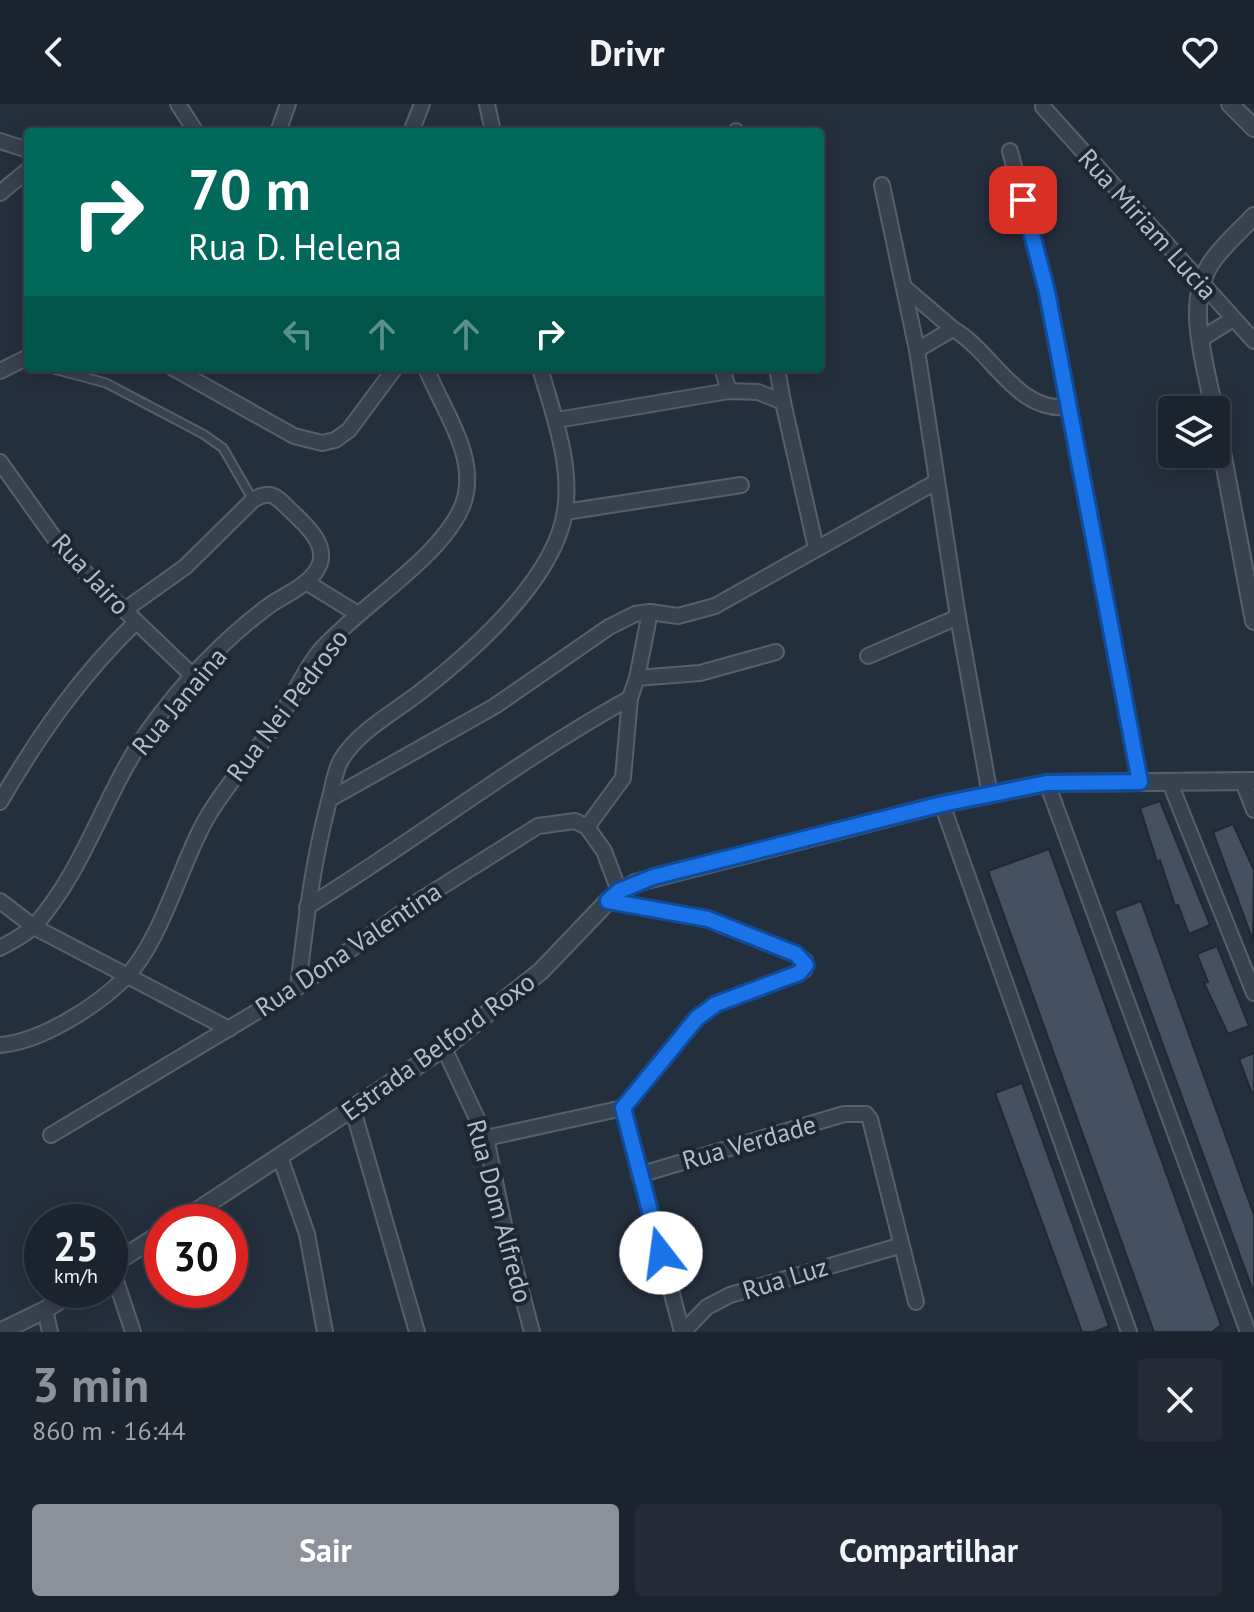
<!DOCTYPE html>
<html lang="pt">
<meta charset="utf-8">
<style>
:root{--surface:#1b232e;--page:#242b36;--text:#f1f3f6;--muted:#a0a4aa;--line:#39404a;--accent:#8c9099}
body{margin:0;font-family:"PT Sans",sans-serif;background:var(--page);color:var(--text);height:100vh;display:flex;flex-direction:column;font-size:30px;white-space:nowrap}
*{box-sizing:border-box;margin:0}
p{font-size:26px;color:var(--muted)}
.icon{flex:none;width:44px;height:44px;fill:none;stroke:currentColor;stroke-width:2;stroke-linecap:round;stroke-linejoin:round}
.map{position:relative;height:1228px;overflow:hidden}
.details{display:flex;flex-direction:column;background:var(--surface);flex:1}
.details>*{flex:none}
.top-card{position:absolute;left:24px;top:24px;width:800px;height:244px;border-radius:8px;box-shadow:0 4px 20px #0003,0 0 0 2px var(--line);background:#00695c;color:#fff;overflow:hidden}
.tools{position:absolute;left:1158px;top:292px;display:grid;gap:16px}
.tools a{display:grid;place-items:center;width:72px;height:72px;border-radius:8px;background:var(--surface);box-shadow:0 4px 20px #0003,0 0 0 2px var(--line);font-size:40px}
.speed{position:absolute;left:24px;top:1100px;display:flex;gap:16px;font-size:40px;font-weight:700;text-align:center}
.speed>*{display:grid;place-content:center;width:104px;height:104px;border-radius:50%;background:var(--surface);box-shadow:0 4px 20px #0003,0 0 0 2px var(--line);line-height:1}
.speed small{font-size:20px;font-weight:400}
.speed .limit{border:12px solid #d22;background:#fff;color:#111}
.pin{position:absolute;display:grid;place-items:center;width:68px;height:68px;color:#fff;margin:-34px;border-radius:16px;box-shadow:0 4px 12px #0006}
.me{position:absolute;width:88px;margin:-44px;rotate:345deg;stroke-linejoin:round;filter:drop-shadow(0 0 6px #0008)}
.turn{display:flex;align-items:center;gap:28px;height:168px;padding:0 32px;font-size:36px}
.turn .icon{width:104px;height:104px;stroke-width:2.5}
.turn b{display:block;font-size:56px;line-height:68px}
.lanes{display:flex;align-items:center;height:76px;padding:0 32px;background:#0003;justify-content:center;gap:40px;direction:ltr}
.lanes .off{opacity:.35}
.round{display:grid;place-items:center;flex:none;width:84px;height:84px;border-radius:8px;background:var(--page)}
.overview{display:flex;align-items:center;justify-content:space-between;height:136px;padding:0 32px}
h1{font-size:48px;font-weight:600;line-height:60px;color:var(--accent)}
.cta{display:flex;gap:16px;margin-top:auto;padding:16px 32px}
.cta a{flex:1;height:92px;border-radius:8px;background:var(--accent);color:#fff;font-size:32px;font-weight:600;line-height:92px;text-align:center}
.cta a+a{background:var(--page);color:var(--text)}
header{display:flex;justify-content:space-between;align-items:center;height:104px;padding:0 32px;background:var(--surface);font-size:36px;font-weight:600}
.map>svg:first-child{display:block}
</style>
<header><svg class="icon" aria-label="back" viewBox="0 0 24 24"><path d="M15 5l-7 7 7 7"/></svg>Drivr<svg class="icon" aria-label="heart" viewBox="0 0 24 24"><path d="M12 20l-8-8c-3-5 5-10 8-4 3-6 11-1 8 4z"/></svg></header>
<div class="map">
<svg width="1254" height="1228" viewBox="0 0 1254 1228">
<rect width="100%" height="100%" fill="#242f3e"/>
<g fill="#455162" stroke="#1f2835" stroke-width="2">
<path d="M1160,697L1210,821L1189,830L1178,801L1175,802L1160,756L1157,758L1140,704Z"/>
<path d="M1233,720L1254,766L1253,837L1213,728Z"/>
<path d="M1049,745L1221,1221L1212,1228H1154L988,767Z"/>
<path d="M1141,797L1254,1111V1190L1114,807Z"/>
<path d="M1217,842L1249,922L1228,930L1204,879L1208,878L1197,850Z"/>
<path d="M1254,949V992H1253L1239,955Z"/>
<path d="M1022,979L1109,1222L1094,1228H1082L995,989Z"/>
</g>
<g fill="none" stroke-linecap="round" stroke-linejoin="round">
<g stroke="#565f6c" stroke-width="11">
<path id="service" d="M50,264L106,279L203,330L223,344L253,396"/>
</g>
<g stroke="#565f6c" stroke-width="18">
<g id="minor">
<path d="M178,0L196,28"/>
<path d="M487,0L493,28"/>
<path d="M1043,3L1254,237"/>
<path d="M736,27V28"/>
<path d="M278,28L288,0"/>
<path d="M411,28L422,0"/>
<path d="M0,37L28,46"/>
<path d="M1010,47L1047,188L1140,678"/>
<path d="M882,81L917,246L958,513L990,691"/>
<path d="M0,89L28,66"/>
<path d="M904,183L953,225"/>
<path d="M1201,235L1233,215"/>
<path d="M917,246L953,225C993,248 1016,308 1067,303"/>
<path d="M173,264L294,332L322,339L335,336L349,326L395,264"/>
<path d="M722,264L729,287"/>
<path d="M777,264L783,298"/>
<path d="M0,267L28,253"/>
<path d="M557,316L729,287L758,288L783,298L816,444"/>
<path d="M0,358L65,449L193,572"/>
<path d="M565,408L741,381"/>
<path d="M306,478L358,510"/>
<path d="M868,552L958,513"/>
<path d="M637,574L650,508"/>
<path d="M1243,678L1254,706"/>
<path d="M1047,679L1248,1228"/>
<path d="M1170,679L1254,889"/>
<path d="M330,695L495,602L609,523L635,510L650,508L678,512L715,502L936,378"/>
<path d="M0,698C39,631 81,571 136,518"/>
<path d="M942,700L1129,1228"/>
<path d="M587,723L623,674L630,594"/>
<path d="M0,797L34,823L229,925"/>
<path d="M608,797L708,815L796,850L805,857L804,866L799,869L716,900L697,914L623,1004L682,1228"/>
<path d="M307,803C416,736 518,656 630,594L637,574L700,569L776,548"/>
<path d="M0,844C12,837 26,831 35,821C85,765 105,688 148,627C181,581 224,535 270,501C287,489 313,480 320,459C327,437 301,417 288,404C275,391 270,386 253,396L185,463L126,505"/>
<path d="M298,883C306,817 312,761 329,697C333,683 334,669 341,656C359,626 397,607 424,585C475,545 555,474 565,407C572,358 553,310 540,264"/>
<path d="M0,941C41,938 97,902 126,873C160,839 181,760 205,717C226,679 256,650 279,614C294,592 303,568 320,547C358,503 443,453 463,400C480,354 442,305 426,264"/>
<path d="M444,944L486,1034L506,1130L532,1228"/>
<path d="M353,1006L417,1228"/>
<path d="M51,1031L298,883L414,800L538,722L575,717L587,723L604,747L619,787"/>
<path d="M486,1034L623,1004"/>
<path d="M280,1053L307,1130L325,1228"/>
<path d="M639,1071L844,1010H866L870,1015L916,1198"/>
<path d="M111,1162L133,1228"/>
<path d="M45,1206L50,1228"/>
<path d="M683,1228L707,1203L730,1191L899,1142"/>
</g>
</g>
<g stroke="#565f6c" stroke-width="20">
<g id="tertiary">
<path d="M1230,0L1254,24"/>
<path d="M1214,306C1206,261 1184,200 1211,159C1223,141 1240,127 1254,112"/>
<path d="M1216,316L1254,517"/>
<path d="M180,1118L444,944L541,867L608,797L635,779L942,700L1047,679L1254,677"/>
<path d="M110,1162L162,1129"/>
<path d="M0,1228L45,1206L75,1186"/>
</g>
</g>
<use href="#service" stroke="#38414e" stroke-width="7"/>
<use href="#minor" stroke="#38414e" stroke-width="14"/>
<use href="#tertiary" stroke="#38414e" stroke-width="16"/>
</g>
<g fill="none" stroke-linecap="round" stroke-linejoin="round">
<g stroke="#114b97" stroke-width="20">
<path id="route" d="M661,1149L623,1004L697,914L716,900L799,869L806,861L796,850L708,815L608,797L619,787L653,773L942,700L1047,679L1140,678L1047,188L1023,96"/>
</g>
<use href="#route" stroke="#1a73e8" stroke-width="14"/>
</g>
<g text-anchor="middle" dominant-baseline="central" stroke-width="8" stroke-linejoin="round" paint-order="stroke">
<g font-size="26" fill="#b4bcc9" stroke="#1d2633">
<text transform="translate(1148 120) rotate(48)">Rua Miriam Lucia</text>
<text transform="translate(91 470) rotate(47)">Rua Jairo</text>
<text transform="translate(179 597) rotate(-50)">Rua Janaina</text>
<text transform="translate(287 601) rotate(-53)">Rua Nei Pedroso</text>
<text transform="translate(348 845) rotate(-34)">Rua Dona Valentina</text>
<text transform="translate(438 942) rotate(-36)">Estrada Belford Roxo</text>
<text transform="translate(749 1038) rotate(-16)">Rua Verdade</text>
<text transform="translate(500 1107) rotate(75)">Rua Dom Alfredo</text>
<text transform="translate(785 1174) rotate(-17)">Rua Luz</text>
</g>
</g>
</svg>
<div class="tools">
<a><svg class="icon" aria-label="layers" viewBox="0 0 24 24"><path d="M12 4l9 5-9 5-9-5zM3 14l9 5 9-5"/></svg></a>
</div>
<div class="speed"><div>25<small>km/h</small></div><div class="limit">30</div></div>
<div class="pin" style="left:1023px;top:96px;background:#d93025"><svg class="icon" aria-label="arrive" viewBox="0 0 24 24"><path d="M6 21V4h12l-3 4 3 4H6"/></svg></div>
<svg class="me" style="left:661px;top:1149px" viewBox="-20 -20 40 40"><circle r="19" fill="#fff"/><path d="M0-13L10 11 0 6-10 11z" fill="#1a73e8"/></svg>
<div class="top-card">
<div class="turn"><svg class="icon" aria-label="right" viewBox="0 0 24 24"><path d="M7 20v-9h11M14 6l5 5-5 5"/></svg><div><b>70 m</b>Rua D. Helena</div></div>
<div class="lanes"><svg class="icon off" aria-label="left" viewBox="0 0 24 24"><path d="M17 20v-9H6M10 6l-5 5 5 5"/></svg><svg class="icon off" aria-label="ahead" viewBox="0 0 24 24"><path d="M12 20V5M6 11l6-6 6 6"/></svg><svg class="icon off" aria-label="ahead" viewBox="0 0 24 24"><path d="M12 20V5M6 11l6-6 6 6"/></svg><svg class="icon" aria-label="right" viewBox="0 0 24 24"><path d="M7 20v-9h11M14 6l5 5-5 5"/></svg></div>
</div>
</div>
<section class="details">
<div class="overview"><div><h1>3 min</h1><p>860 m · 16:44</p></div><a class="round"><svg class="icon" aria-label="close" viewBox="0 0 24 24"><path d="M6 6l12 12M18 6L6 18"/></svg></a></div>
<div class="cta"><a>Sair</a><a>Compartilhar</a></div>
</section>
